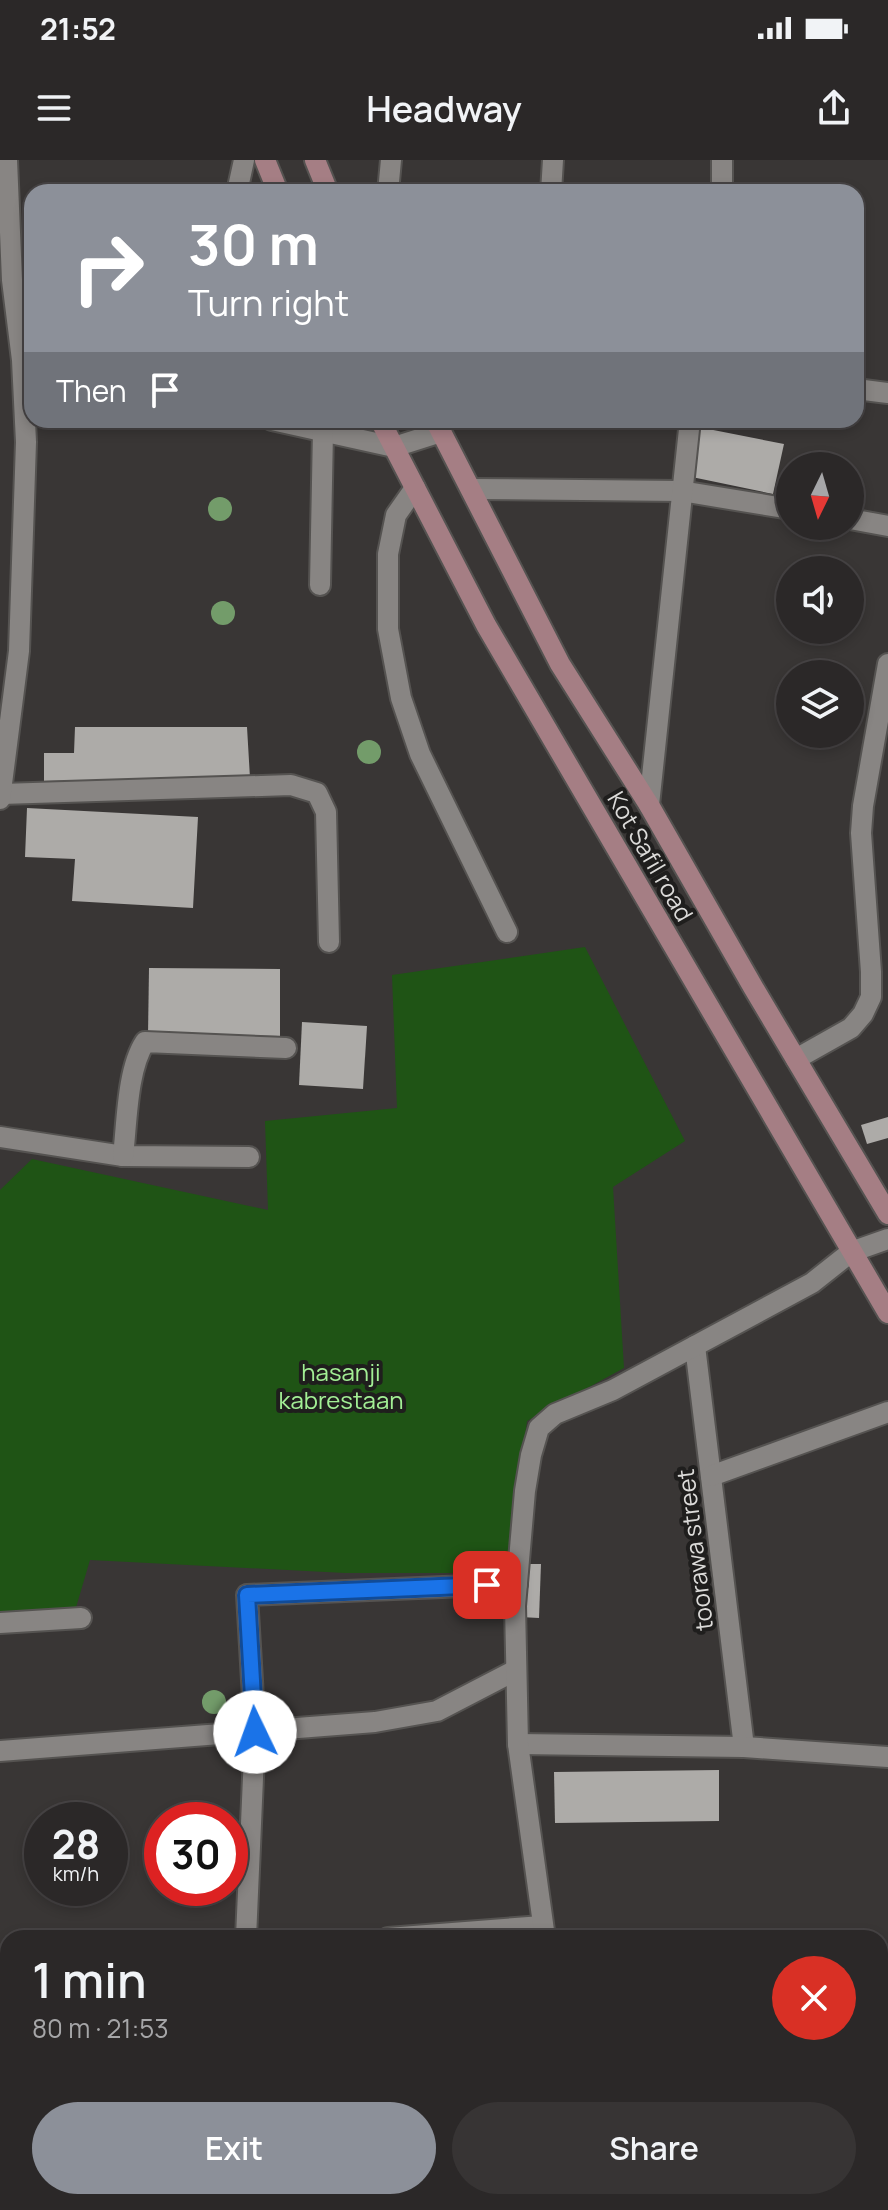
<!DOCTYPE html>
<meta charset="utf-8">
<style>
:root{--surface:#2b2828;--page:#373434;--text:#f1f3f6;--muted:#a6a6a8;--line:#474445;--accent:#8c9099}
body{margin:0;font-family:Manrope,sans-serif;background:var(--page);color:var(--text);height:100vh;display:flex;flex-direction:column;font-size:30px;white-space:nowrap}
*{box-sizing:border-box;margin:0}
p{font-size:26px;color:var(--muted)}
.icon{flex:none;width:44px;height:44px;fill:none;stroke:currentColor;stroke-width:2;stroke-linecap:round;stroke-linejoin:round}
.map{position:relative;flex:1;overflow:hidden}
.sheet{position:absolute;left:0px;top:1770px;width:888px;height:280px;display:flex;flex-direction:column;background:var(--surface);border-radius:24px 24px 0 0;box-shadow:0 4px 12px #0003,0 0 0 2px var(--line)}
.sheet>*{flex:none}
.hud{position:absolute;left:24px;top:24px;width:840px;height:244px;border-radius:24px;box-shadow:0 4px 12px #0003,0 0 0 2px var(--line);background:#8c9099;color:#fff;overflow:hidden}
.needle{width:52px;rotate:185deg}
.controls{position:absolute;left:776px;top:292px;display:grid;gap:16px}
.controls a{display:grid;place-items:center;width:88px;height:88px;border-radius:50%;background:var(--surface);box-shadow:0 4px 12px #0003,0 0 0 2px var(--line);font-size:40px}
.speed{position:absolute;left:24px;top:1642px;display:flex;gap:16px;font-size:40px;font-weight:700;text-align:center}
.speed>*{display:grid;place-content:center;width:104px;height:104px;border-radius:50%;background:var(--surface);box-shadow:0 4px 12px #0003,0 0 0 2px var(--line);line-height:1}
.speed small{font-size:20px;font-weight:400}
.speed .limit{border:12px solid #d22;background:#fff;color:#111}
.pin{position:absolute;display:grid;place-items:center;width:68px;height:68px;color:#fff;margin:-34px;border-radius:16px;box-shadow:0 4px 12px #0006}
.me{position:absolute;width:88px;margin:-44px;rotate:357deg;stroke-linejoin:round;filter:drop-shadow(0 0 6px #0008)}
.turn{display:flex;align-items:center;gap:28px;height:168px;padding:0 32px;font-size:36px}
.turn .icon{width:104px;height:104px;stroke-width:2.5}
.turn b{display:block;font-size:56px;line-height:68px}
.then{display:flex;align-items:center;height:76px;padding:0 32px;background:#0003;gap:16px;font-size:30px}
.round{display:grid;place-items:center;flex:none;width:84px;height:84px;border-radius:42px;background:var(--page)}
.overview{display:flex;align-items:center;justify-content:space-between;height:136px;padding:0 32px}
h1{font-size:48px;font-weight:600;line-height:60px}
.button{display:flex;gap:16px;margin-top:auto;padding:16px 32px}
.button a{flex:1;height:92px;border-radius:48px;background:var(--accent);color:#fff;font-size:32px;font-weight:600;line-height:92px;text-align:center}
.button a+a{background:var(--page);color:var(--text)}
.status{display:flex;justify-content:space-between;align-items:center;height:56px;padding:0 40px;background:var(--surface);direction:ltr}
.status svg{height:22px;fill:currentColor}
header{display:flex;justify-content:space-between;align-items:center;height:104px;padding:0 32px;background:var(--surface);font-size:36px;font-weight:600}
.map>svg:first-child{display:block}
</style>
<div class="status"><b>21:52</b><svg viewBox="0 0 49 12"><path d="M0 12V9h3v3zM5 12V6h3v6zM10 12V3h3v9zM15 12V0h3v12zM26 1h20v11H26zM47 4h2v5h-2z"/></svg></div>
<header><svg class="icon" aria-label="menu" viewBox="0 0 24 24"><path d="M4 6h16M4 12h16M4 18h16"/></svg>Headway<svg class="icon" aria-label="share" viewBox="0 0 24 24"><path d="M12 15V3M7 8l5-5 5 5M5 13v7h14v-7"/></svg></header>
<div class="map">
<svg width="888" height="2050" viewBox="0 0 888 2050">
<rect width="100%" height="100%" fill="#393635"/>
<path fill="#1f5415" d="M585,787L685,981L613,1027L624,1208L527,1261L508,1413H345L90,1400L72,1461L0,1456V1030L32,999L268,1050L265,961L397,948L392,815Z"/>
<g fill="#adaba8">
<path d="M169,26L170,32H137V30Z"/>
<path d="M698,267L784,284L773,334L687,316Z"/>
<path d="M75,567H247L250,618L44,621V593H74Z"/>
<path d="M27,648L198,657L193,748L72,741L75,699L25,697Z"/>
<path d="M149,808L280,809V876L148,875Z"/>
<path d="M302,862L367,866L363,929L299,925Z"/>
<path d="M888,957V978L867,984L861,965Z"/>
<path d="M523,1404H541L539,1458L520,1457Z"/>
<path d="M719,1610V1661L555,1663L554,1612Z"/>
<rect x="694" y="1772" width="42" height="6"/>
<rect x="625" y="2042" width="43" height="8"/>
</g>
<g fill="none" stroke-linecap="round" stroke-linejoin="round">
<g stroke="#555351" stroke-width="24">
<g id="street">
<path d="M237,32L244,0"/>
<path d="M388,32L391,0"/>
<path d="M551,32L553,0"/>
<path d="M722,32V0"/>
<path d="M856,229L888,233"/>
<path d="M272,260L394,287L441,272"/>
<path d="M415,328L396,355L388,394V469L401,538L420,594L507,772"/>
<path d="M471,329L681,331L790,349"/>
<path d="M850,359L888,366"/>
<path d="M320,425L323,271"/>
<path d="M1,634L291,625L317,633L326,652L329,782"/>
<path d="M0,639L19,491L26,282L22,200L12,120L7,0"/>
<path d="M649,645L690,260"/>
<path d="M796,899L851,868L863,854L871,837V812L861,673L863,646L888,504"/>
<path d="M0,977L123,996L249,997"/>
<path d="M123,996C127,963 127,909 145,882L286,888"/>
<path d="M695,1186L744,1587"/>
<path d="M711,1316L888,1252"/>
<path d="M0,1463L81,1458"/>
<path d="M518,1584L744,1587L888,1597"/>
<path d="M0,1591L375,1562L437,1551L516,1510"/>
<path d="M246,1778L255,1572L247,1435L517,1424"/>
<path d="M388,1778L542,1766"/>
<path d="M545,1778L518,1584L515,1446L525,1331L531,1295L539,1268L555,1254L613,1230L812,1123L851,1092L888,1079"/>
<path d="M0,1808L8,1807"/>
<path d="M880,1884H888"/>
<path d="M29,2042L30,2050"/>
<path d="M441,2050V2042"/>
</g>
</g>
<g stroke="#555351" stroke-width="24">
<g id="secondary">
<path d="M265,0L278,32"/>
<path d="M315,0L328,32"/>
<path d="M380,260L486,465L888,1153"/>
<path d="M435,260L560,504L649,645L753,827L888,1054"/>
</g>
</g>
<use href="#street" stroke="#888583" stroke-width="20"/>
<use href="#secondary" stroke="#a57e84" stroke-width="20"/>
</g>
<g fill="#739c6a">
<circle cx="220" cy="349" r="12"/>
<circle cx="223" cy="453" r="12"/>
<circle cx="369" cy="592" r="12"/>
<circle cx="214" cy="1542" r="12"/>
</g>
<g fill="none" stroke-linecap="round" stroke-linejoin="round">
<g stroke="#114b97" stroke-width="20">
<path id="route" d="M255,1572L247,1435L487,1425"/>
</g>
<use href="#route" stroke="#1a73e8" stroke-width="14"/>
</g>
<g text-anchor="middle" dominant-baseline="central" stroke-width="8" stroke-linejoin="round" paint-order="stroke">
<g font-size="24" fill="#dcdbd9" stroke="#1f1e1d">
<text transform="translate(651 696) rotate(60)">Kot Safil road</text>
<text transform="translate(694 1390) rotate(-97)">toorawa street</text>
</g>
<g font-size="24" fill="#a3ef95" stroke="#1f1e1d">
<text x="341" y="1211">hasanji<tspan x="341" dy="28">kabrestaan</tspan></text>
</g>
</g>
</svg>
<div class="controls">
<a><svg class="needle" viewBox="-14 -14 28 28"><path d="M0-13l5 13h-10z" fill="#e53935"/><path d="M0 13l5-13h-10z" fill="#a6a6a8"/></svg></a>
<a><svg class="icon" aria-label="sound" viewBox="0 0 24 24"><path d="M4 9h4l5-4v14l-5-4H4zM17 9q2 3 0 6"/></svg></a>
<a><svg class="icon" aria-label="layers" viewBox="0 0 24 24"><path d="M12 4l9 5-9 5-9-5zM3 14l9 5 9-5"/></svg></a>
</div>
<div class="speed"><div>28<small>km/h</small></div><div class="limit">30</div></div>
<div class="pin" style="left:487px;top:1425px;background:#d93025"><svg class="icon" aria-label="arrive" viewBox="0 0 24 24"><path d="M6 21V4h12l-3 4 3 4H6"/></svg></div>
<svg class="me" style="left:255px;top:1572px" viewBox="-20 -20 40 40"><circle r="19" fill="#fff"/><path d="M0-13L10 11 0 6-10 11z" fill="#1a73e8"/></svg>
<div class="hud">
<div class="turn"><svg class="icon" aria-label="right" viewBox="0 0 24 24"><path d="M7 20v-9h11M14 6l5 5-5 5"/></svg><div><b>30 m</b>Turn right</div></div>
<div class="then">Then<svg class="icon" aria-label="arrive" viewBox="0 0 24 24"><path d="M6 21V4h12l-3 4 3 4H6"/></svg></div>
</div>
<section class="sheet">
<div class="overview"><div><h1>1 min</h1><p>80 m · 21:53</p></div><a class="round" style="background:#d93025;color:#fff"><svg class="icon" aria-label="close" viewBox="0 0 24 24"><path d="M6 6l12 12M18 6L6 18"/></svg></a></div>
<div class="button"><a>Exit</a><a>Share</a></div>
</section>
</div>
